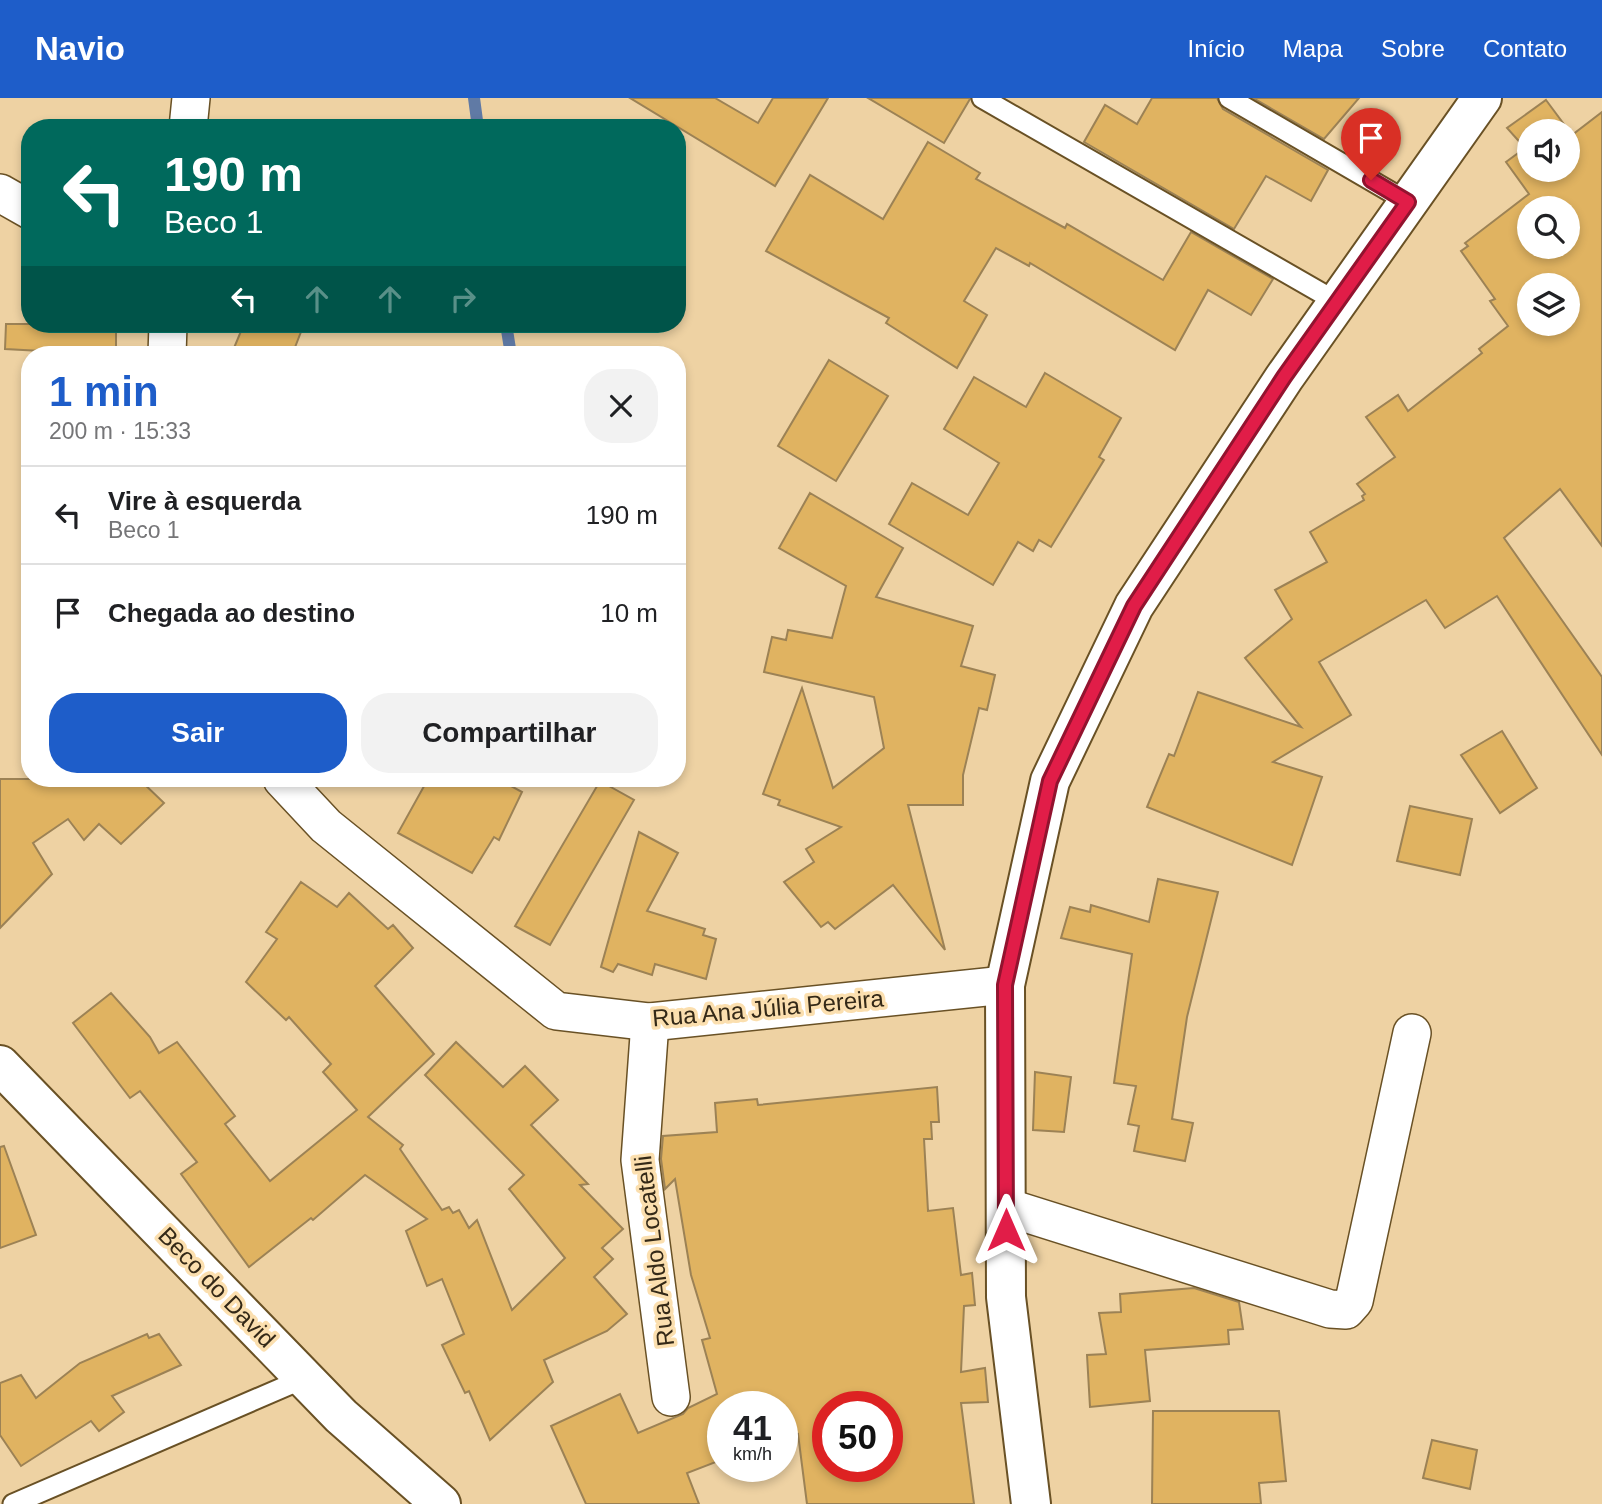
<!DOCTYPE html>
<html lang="pt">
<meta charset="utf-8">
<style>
:root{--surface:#fff;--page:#f2f2f2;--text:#202124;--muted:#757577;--line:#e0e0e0;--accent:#1e5dc9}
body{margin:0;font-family:Arial,sans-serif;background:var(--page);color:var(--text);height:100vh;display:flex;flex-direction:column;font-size:26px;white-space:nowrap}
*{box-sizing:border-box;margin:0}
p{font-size:23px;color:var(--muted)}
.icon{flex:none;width:38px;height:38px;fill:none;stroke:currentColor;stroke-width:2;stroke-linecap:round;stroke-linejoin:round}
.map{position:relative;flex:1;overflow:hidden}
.panel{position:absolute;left:21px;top:248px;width:665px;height:441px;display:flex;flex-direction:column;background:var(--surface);border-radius:28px;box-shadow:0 4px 10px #0003}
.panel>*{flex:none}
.hud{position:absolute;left:21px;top:21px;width:665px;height:214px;border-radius:28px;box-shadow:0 4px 10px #0003;background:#00695c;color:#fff;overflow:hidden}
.fabs{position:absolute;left:1517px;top:21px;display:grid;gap:14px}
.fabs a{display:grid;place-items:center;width:63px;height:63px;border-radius:50%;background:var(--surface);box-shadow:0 4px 10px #0003;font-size:35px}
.speed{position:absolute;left:707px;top:1293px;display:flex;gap:14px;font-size:35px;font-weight:700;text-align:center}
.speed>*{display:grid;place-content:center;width:91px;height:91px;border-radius:50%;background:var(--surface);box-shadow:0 4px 10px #0003;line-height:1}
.speed small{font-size:18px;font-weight:400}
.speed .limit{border:10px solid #d22;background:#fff;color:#111}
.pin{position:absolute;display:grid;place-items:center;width:60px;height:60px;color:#fff;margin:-72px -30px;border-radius:50% 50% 50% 0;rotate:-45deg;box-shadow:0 0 7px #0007}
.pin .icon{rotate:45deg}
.me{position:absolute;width:77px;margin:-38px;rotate:0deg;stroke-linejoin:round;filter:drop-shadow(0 0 5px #0008)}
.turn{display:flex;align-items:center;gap:24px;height:147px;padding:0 28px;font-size:32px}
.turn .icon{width:91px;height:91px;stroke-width:2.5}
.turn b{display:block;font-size:49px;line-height:60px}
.lanes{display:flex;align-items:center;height:66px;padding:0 28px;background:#0003;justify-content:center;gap:35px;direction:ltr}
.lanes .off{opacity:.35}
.round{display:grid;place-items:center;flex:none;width:74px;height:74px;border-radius:28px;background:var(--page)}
.summary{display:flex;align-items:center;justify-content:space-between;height:119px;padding:0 28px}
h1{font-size:42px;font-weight:700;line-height:52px;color:var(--accent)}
.action{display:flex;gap:14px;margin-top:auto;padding:14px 28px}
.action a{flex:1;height:80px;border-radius:28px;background:var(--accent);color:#fff;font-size:28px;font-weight:700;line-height:80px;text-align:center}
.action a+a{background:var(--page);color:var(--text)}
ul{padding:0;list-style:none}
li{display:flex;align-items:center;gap:21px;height:98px;padding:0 28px;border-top:2px solid var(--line)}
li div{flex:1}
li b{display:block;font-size:26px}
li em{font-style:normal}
header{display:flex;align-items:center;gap:42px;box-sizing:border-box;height:98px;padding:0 35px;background:var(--accent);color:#fff}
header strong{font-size:33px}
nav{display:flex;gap:38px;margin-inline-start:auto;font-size:24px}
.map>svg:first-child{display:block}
</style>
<header>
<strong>Navio</strong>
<nav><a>Início</a><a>Mapa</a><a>Sobre</a><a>Contato</a></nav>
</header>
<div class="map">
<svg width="1602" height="1406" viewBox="0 0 1602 1406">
<rect width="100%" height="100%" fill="#eed2a3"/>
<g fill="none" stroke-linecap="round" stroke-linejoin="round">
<g stroke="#607aa5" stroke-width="12">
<path d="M474,0L478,30"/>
<path d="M506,226L511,257"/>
</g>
</g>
<g fill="#e0b361" stroke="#9c8255" stroke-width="2" fill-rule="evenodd">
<path d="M630,0H715L758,25L773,0H828L775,88Z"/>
<path d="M868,0H970V1L944,45Z"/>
<path d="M1152,0H1217L1223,11L1328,72L1311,103L1266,78L1234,131L1084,44L1105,7L1137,26Z"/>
<path d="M1253,0H1359L1324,41Z"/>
<path d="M1546,2L1572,37L1602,14V448L1560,391L1504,440L1602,579V657L1497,498L1445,530L1426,502L1319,564L1351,617L1273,664L1322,679L1292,767L1147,709L1169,656L1174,658L1198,594L1301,629L1245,560L1292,521L1275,492L1327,464L1310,434L1364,402L1362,398L1365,396L1357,386L1395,359L1366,319L1398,297L1408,313L1482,255L1479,251L1508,228L1490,203L1495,201L1461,153L1468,148L1465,145L1529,96L1506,64L1525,50L1507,30ZM1530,33H1568V72H1530ZM1530,110H1568V149H1530ZM1530,187H1568V226H1530Z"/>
<path d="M928,44L980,75L976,81L1065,130L1067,126L1163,182L1191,134L1273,181L1251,217L1208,192L1175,252L1030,165L1029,168L996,150L964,203L987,217L957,270L886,225L889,220L766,153L810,77L883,121Z"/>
<path d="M6,226H116V257L5,251Z"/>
<path d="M244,226H304L292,257H231Z"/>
<path d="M829,262L888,298L836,383L778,348Z"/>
<path d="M1045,275L1121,320L1099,359L1104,362L1051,449L1039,442L1033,453L1018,444L993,487L889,426L912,385L968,417L999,365L944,331L974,279L1026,309Z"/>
<path d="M810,395L903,450L876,499L973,528L961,568L995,577L987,612L979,610L963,677V707H908L945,852L893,787L835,831L828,824L821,829L784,784L814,764L806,751L841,729L778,707L780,702L763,696L802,590L833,690L884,650L874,599L764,574L772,539L786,542L788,532L832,540L846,488L779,450Z"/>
<path d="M1502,633L1537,690L1500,715L1461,657Z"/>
<path d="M0,681H139L164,705L121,746L99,726L84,742L68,721L33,745L52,776L0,830Z"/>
<path d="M428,681H498L522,694L499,742L494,739L472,775L398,735Z"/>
<path d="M600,683L634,702L550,847L515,828Z"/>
<path d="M1410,708L1472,721L1460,777L1397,763Z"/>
<path d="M639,734L678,755L647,813L705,831L703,837L716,841L706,881L655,866L652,877L618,866L613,874L601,869Z"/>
<path d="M1158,781L1218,794L1187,919L1172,1021L1193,1025L1185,1063L1134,1053L1139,1028L1128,1026L1136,988L1114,985L1132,856L1061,840L1070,809L1090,814L1091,807L1149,824Z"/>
<path d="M301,784L337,809L349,795L388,831L393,827L413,850L375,888L434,956L368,1019L403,1047L400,1051L442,1112L449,1109L453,1115L459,1112L469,1130L477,1122L512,1212L565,1160L509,1091L524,1077L425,977L456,944L503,989L525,968L558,1002L531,1027L588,1086L580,1087L623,1131L602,1150L613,1161L594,1179L627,1216L607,1233L544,1262L553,1284L490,1342L469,1293L465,1295L442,1247L464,1236L442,1181L427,1188L406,1133L427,1121L365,1077L313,1122L311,1120L249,1169L181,1076L197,1064L140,993L130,1000L73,925L111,895L150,939L159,955L177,944L235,1018L225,1026L270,1083L357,1012L323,974L331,966L289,919L286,922L246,884L277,841L266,834Z"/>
<path d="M1035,974L1071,979L1064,1034L1033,1032Z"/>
<path d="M937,989L939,1024H931L932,1041H924L928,1113L953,1110L961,1177L972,1175L975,1207L964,1208L961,1274L985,1270L988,1304L961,1305L974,1406H807L798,1336L782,1339V1309H723V1350L716,1351L721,1362L687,1375L699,1406H586L551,1328L620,1296L638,1335L683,1316L688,1310L717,1296L702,1242L710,1240L691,1177L675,1081L665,1091L661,1061L663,1038L717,1034L715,1005L757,1001L758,1007ZM828,1309H887V1368H828Z"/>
<path d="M4,1048L36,1137L0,1150V1049Z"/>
<path d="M1194,1190L1239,1204L1243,1231L1228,1232L1229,1246L1145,1252L1150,1303L1090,1309L1087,1257L1106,1256L1099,1215L1121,1214L1120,1196Z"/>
<path d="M147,1236L149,1240L159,1236L181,1267L112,1298L124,1314L99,1333L91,1323L21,1368L0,1337V1285L21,1277L36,1300L80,1265Z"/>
<path d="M1153,1313H1279L1286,1383L1259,1385L1261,1406H1152Z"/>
<path d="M1432,1342L1477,1352L1470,1391L1423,1380Z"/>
</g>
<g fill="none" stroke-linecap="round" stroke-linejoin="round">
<g stroke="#695125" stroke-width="23">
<g id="service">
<path d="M982,0L1337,204"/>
<path d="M1229,0L1408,104"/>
<path d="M13,1406L305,1280"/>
</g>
</g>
<g stroke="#695125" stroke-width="40">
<g id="minor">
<path d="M188,30L191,0"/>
<path d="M0,95L30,112"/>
<path d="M167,257L168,226"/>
<path d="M282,681L326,728L556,913L650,924L1005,887"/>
<path d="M650,924L640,1062L671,1299"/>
<path d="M1006,1109L1330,1211L1346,1212L1354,1203L1412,935"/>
</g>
</g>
<g stroke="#695125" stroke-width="42">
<path id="tertiary" d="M0,967L341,1318L441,1406"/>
</g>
<g stroke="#695125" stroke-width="42">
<path id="secondary" d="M1031,1406L1006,1199L1005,887L1050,683L1134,508L1284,280L1482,0"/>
</g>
<use href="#service" stroke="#fff" stroke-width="19"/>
<use href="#minor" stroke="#fff" stroke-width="37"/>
<use href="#tertiary" stroke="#fff" stroke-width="38"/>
<use href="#secondary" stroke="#fff" stroke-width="38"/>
</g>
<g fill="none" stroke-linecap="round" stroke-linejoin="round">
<g stroke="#92132f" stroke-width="18">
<path id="route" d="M1006,1132L1005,887L1050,683L1134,508L1284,279L1408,104L1371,82"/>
</g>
<use href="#route" stroke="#e11d48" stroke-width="12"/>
</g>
<g text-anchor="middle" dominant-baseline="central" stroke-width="7" stroke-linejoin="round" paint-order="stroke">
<g font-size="24" fill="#342917" stroke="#fbdfaf">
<text transform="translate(768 910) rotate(-5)">Rua Ana Júlia Pereira</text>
<text transform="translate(654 1153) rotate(-97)">Rua Aldo Locatelli</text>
<text transform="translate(217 1189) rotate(46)">Beco do David</text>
</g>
</g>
</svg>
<div class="fabs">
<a><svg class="icon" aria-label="sound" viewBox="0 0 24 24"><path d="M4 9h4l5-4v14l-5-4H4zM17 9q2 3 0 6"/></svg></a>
<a><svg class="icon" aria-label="search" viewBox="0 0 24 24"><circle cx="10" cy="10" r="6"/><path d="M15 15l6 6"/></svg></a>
<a><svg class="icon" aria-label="layers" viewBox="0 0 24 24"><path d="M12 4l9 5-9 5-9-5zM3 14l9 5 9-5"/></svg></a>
</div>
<div class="speed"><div>41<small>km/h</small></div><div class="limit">50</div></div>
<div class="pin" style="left:1371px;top:82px;background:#d93025"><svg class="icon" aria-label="arrive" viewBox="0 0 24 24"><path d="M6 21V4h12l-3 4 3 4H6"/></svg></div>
<svg class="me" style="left:1006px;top:1132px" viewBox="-20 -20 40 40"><path d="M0-17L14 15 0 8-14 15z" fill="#e11d48" stroke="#fff" stroke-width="4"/></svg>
<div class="hud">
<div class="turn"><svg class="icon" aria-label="left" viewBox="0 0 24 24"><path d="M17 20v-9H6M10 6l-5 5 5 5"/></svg><div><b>190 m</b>Beco 1</div></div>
<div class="lanes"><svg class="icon" aria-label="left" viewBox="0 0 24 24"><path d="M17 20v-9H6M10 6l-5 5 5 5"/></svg><svg class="icon off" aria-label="ahead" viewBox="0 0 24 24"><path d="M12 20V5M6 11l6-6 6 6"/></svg><svg class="icon off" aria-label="ahead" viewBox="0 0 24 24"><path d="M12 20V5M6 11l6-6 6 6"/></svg><svg class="icon off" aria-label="right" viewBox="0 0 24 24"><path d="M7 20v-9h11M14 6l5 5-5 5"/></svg></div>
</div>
<section class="panel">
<div class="summary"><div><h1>1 min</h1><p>200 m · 15:33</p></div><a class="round"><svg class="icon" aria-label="close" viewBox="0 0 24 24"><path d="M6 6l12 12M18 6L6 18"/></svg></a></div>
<ul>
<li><svg class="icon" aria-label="left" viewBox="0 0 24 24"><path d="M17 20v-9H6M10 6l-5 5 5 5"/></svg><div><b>Vire à esquerda</b><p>Beco 1</p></div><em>190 m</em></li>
<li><svg class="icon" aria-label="arrive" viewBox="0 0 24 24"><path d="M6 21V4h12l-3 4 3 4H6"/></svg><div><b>Chegada ao destino</b></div><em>10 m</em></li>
</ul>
<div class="action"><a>Sair</a><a>Compartilhar</a></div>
</section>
</div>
